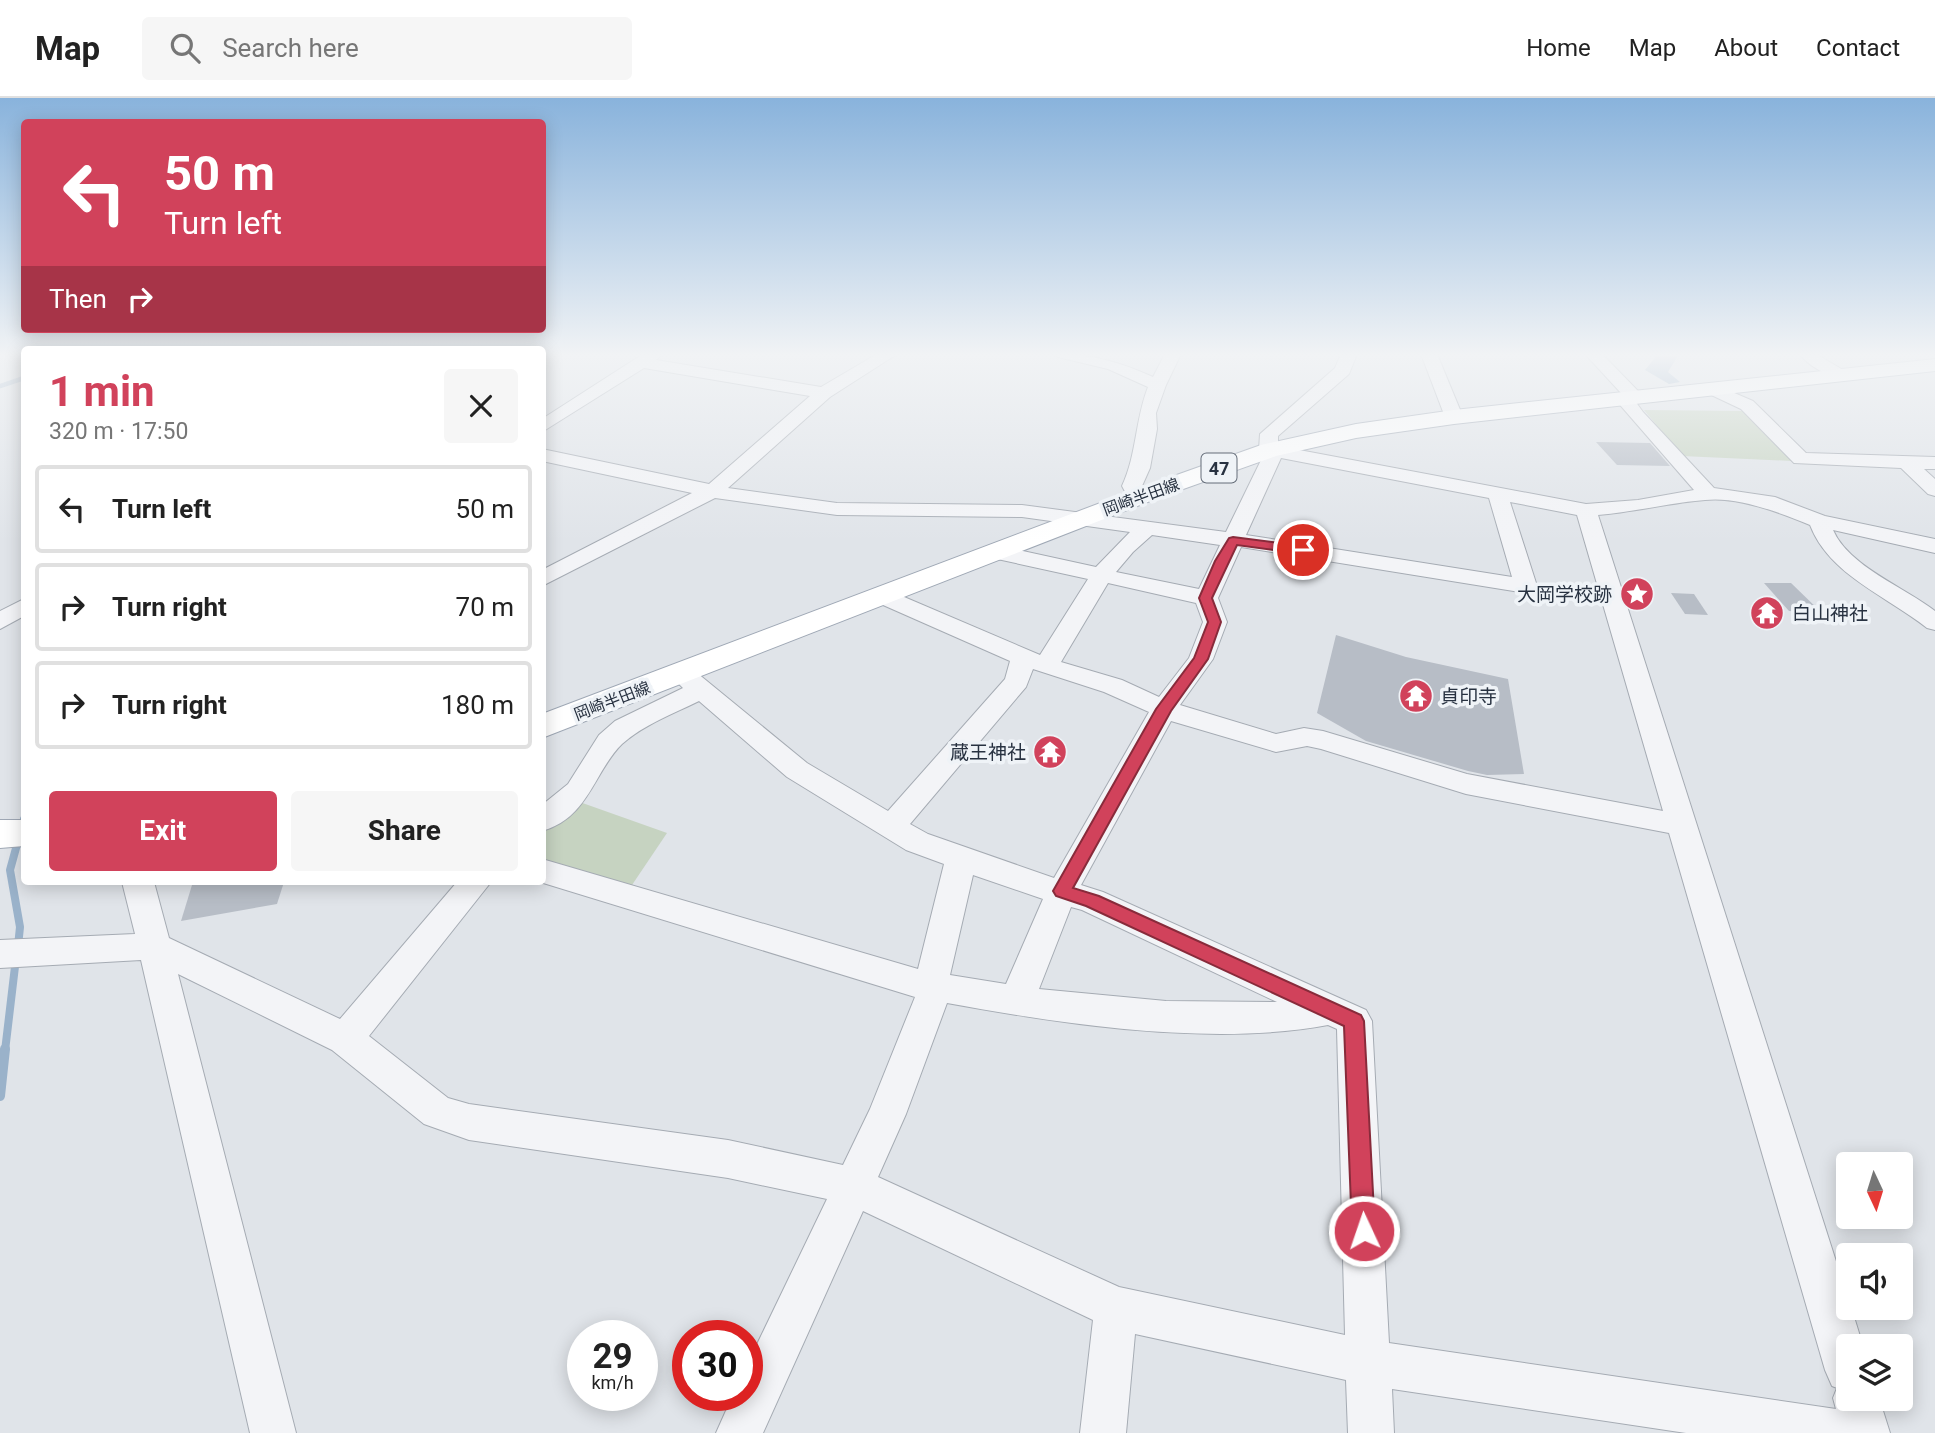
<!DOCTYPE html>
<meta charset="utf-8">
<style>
:root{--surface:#fff;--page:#f6f6f6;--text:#222;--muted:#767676;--line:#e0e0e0;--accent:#d1425b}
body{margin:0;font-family:Roboto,"Noto Sans JP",sans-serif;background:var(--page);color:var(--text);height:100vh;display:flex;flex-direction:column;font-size:26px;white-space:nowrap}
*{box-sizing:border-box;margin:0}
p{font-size:23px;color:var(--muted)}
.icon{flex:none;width:38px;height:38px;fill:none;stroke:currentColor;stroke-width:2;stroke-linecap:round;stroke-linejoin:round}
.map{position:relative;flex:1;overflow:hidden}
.details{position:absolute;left:21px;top:248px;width:525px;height:539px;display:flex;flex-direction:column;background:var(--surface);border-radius:7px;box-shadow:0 4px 18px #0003}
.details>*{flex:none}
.hud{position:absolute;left:21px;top:21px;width:525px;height:214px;border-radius:7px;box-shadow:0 4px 18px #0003;background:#d1425b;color:#fff;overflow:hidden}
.needle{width:46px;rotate:176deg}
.controls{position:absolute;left:1836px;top:1054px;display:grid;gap:14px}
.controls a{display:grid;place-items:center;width:77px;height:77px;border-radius:7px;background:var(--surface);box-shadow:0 4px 18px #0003;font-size:35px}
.speed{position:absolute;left:567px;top:1222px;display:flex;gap:14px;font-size:35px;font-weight:700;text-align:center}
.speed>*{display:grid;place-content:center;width:91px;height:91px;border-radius:50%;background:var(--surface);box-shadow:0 4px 18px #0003;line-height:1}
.speed small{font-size:18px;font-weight:400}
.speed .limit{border:10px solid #d22;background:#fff;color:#111}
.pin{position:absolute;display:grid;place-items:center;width:60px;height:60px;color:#fff;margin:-30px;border:4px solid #fff;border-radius:50%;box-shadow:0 2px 7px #0007}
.me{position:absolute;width:77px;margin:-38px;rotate:357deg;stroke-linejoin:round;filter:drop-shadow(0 0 5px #0008)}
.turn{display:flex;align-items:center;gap:24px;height:147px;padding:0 28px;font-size:32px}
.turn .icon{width:91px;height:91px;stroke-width:2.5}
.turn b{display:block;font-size:49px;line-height:60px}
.then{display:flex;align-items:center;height:66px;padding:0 28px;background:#0003;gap:14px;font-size:26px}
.round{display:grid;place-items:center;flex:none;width:74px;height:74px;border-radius:7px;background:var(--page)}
.overview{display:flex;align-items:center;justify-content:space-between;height:119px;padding:0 28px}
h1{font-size:42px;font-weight:700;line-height:52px;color:var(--accent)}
.button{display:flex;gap:14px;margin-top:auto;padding:14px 28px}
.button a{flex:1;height:80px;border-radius:7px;background:var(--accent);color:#fff;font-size:28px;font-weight:700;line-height:80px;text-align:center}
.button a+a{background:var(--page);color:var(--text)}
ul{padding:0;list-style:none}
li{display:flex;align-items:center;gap:21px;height:88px;margin:0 14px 10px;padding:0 14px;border:4px solid var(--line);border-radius:7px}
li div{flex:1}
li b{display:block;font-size:26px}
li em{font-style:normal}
header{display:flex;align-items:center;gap:42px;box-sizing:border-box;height:98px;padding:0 35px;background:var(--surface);border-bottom:2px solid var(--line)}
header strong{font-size:33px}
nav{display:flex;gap:38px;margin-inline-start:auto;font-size:24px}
.search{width:490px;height:63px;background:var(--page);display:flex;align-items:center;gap:18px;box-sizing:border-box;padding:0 24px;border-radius:7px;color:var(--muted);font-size:26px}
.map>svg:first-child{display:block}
</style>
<header>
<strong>Map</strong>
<div class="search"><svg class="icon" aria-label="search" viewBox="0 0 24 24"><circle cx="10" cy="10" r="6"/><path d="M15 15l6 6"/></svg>Search here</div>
<nav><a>Home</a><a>Map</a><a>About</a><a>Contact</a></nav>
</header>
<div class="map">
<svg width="1935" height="1335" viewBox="0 0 1935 1335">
<rect width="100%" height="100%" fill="#e0e4e9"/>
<g fill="#c6d3c1">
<path d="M1644,312L1742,313L1792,363L1682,358Z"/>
<path d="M574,702L667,735L632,787L543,762V731Z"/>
</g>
<path fill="#9ab2ca" d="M1658,256H1679L1668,274L1680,284L1669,286L1645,272Z"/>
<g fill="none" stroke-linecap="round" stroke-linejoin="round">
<path stroke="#9ab2ca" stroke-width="4.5" d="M0,288L24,280"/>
<g stroke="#9ab2ca" stroke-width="8">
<path d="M18,848L20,829L10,772L24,721"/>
<path d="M5,953L16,860"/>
</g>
<path stroke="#9ab2ca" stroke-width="10" d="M0,998L5,951"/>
</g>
<g fill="#b7bdc6">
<path d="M1596,344L1650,345L1670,368L1617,367Z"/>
<path d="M1764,485H1791L1822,515L1789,513Z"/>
<path d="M1671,495L1694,496L1708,517L1685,516Z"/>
<path d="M1336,537L1406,559L1508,581L1524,676L1487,677L1468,673L1366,643L1317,615Z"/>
<path d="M207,784H284L277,806L181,823L192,787Z"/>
</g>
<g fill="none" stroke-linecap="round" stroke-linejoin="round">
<g stroke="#a5abb3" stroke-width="2">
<g id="minor">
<path d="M643,256H663L656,262L821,289L877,256H897L830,299L728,390L837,405L1022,407L1226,434L1264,356L1259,352L1260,336L1335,270L1341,256H1357L1349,276L1278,338V348L1586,406L1638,402L1694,392L1614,300L1621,295L1585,256H1602L1639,294L1642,298L1635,303L1643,314L1714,390L1775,399L1825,418L1935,441V455L1833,432C1848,468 1906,490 1935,513V532L1927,530C1887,498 1829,477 1810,427C1781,415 1737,398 1705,402C1669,405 1634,414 1598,417L1848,1201V1209H1851L1863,1248H1848V1300H1879L1890,1335H1686L1392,1291L1394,1335H1348L1346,1282L1135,1236L1126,1335H1080L1093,1222L863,1113L763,1335H716L733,1297H747V1267L827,1101L728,1080L469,1042L424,1026L332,952L178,876L296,1335H250L141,862L0,870V842L135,836L122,784H154L169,840L340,921L457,784H491L369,938L448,1000L469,1006L728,1042L843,1067L870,1011L915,899L540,784H542V761L918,871L944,766L906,752L787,679L699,603C673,616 643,627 622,646C594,673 589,720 542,733V707L568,686L599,637L615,623L683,590L669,576L673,570L682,568L691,570L807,665L888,713L1005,581L1010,563L874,503L870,498L874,493H890L1040,557L1088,481L988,459L985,454L988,449L996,447L1096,469L1130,434L1022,419L837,417L715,400L542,488V472L692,395L542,363V351L709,386L810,298L644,270L542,334V321ZM1281,360L1489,400L1512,479L1246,437ZM1510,404L1577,417L1663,713L1467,676L1323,633L1304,630L1276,636L1180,607L1213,561L1227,524L1218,500L1241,449L1526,495L1534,493L1537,488ZM1152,437L1220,447L1199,491L1116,474L1133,454ZM1108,485L1196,505L1203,524L1189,560L1159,599L1122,582L1061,564ZM1033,571L1104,594L1149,614L1054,780L928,736L910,726L1026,589ZM1171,623L1276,654L1307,648L1321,651L1466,696L1669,735L1825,1272L1832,1288L1837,1290L1833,1300L1836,1311L1389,1245L1372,923L1366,912L1103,794L1081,787ZM973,777L1043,801L1006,886L950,877ZM1071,809L1082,812L1277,904L1166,903L1039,891ZM947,905C1062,926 1212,949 1328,927L1337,931L1345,1237L1119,1189L878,1079L906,1016Z"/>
<path d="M1056,256C1092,256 1120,264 1153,279L1165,256H1181L1166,287L1156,315L1157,331L1150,370L1142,388L1147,399L1144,403H1130L1122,388C1137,356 1135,322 1148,289L1108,271L1058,259Z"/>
<path d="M1421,256H1437L1463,319L1460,323H1448L1445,319Z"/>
<path d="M1800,256H1816L1850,276L1842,281C1827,277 1809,269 1800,256Z"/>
<path d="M1711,285L1753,303L1806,355L1935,359V371H1924L1935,381V398L1928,396L1901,370L1794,365L1741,311L1705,294L1702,290Z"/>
<path d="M24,501V518L0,531V513Z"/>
</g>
</g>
<g stroke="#9fa8b5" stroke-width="2">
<g id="major">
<path d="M1935,261V273L1454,326L1356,340L1276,358L1158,400L542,640V616L1140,390L1261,347L1356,326L1454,312Z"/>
<path d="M0,722H24V748L0,750Z"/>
</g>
</g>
<use href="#minor" fill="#f3f4f7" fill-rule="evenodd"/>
<use href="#major" fill="#fff" fill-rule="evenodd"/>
</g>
<linearGradient id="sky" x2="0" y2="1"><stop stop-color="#89b3dc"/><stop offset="0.58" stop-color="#f1f3f5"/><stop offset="1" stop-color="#f1f3f5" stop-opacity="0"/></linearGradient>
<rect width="1935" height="443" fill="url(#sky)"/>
<path fill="#d1425b" stroke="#882b3b" stroke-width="2" d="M1233,439L1303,448L1309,452L1303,456L1237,447L1212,500L1221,524L1208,561L1171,613L1073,790L1099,798L1361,917L1364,923L1375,1133L1372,1142L1364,1145L1355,1142L1352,1133L1344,928L1086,808L1056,798L1053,793L1156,611L1194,560L1208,524L1199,500L1215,463L1229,440Z"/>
<defs>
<g id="sight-disc" transform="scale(1.75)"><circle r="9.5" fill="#d1425b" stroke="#eff3f7"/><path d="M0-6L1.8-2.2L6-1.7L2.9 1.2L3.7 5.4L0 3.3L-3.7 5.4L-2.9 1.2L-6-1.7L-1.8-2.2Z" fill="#fff"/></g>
<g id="temple-disc" transform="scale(1.75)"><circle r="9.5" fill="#d1425b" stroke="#eff3f7"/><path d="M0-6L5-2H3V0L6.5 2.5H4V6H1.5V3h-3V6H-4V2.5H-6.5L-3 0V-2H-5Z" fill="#fff"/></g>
</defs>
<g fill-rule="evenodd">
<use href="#sight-disc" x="1637" y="496"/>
<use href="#temple-disc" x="1767" y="515"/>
<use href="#temple-disc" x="1416" y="598"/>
<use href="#temple-disc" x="1050" y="654"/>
</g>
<g text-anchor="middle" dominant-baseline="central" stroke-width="7" stroke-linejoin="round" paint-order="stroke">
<g font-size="16" fill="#283241" stroke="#eff3f7">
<text transform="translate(1141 399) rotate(-20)">岡崎半田線</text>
<text transform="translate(612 603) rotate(-21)">岡崎半田線</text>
</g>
<rect fill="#eff3f7" stroke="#646c78" stroke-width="2" x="1201.5" y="355.5" width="35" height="29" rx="5"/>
<g font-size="18" font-weight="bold" fill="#283241">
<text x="1219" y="370">47</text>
</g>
<g font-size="19" fill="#283241" stroke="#eff3f7" text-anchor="end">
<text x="1612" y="496">大岡学校跡</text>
<text x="1792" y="515" text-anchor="start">白山神社</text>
<text x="1440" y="598" text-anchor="start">貞印寺</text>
<text x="1026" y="654">蔵王神社</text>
</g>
</g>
</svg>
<div class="controls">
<a><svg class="needle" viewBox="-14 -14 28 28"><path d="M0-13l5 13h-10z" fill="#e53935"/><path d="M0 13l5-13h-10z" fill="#767676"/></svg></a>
<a><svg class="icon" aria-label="sound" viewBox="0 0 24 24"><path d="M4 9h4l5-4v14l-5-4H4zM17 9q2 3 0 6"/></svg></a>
<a><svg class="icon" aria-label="layers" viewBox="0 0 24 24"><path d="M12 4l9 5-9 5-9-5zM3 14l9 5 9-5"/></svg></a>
</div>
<div class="speed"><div>29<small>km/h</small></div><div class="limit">30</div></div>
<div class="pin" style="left:1303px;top:452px;background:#d93025"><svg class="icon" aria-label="arrive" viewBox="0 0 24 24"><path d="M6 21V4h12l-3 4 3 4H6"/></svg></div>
<svg class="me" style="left:1364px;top:1133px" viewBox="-20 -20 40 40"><circle r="17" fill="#d1425b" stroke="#fff" stroke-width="3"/><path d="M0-11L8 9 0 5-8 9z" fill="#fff"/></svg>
<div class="hud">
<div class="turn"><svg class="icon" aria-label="left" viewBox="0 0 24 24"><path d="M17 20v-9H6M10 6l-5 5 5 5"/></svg><div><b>50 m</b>Turn left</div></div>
<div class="then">Then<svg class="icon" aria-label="right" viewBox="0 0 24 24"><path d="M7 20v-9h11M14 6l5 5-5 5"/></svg></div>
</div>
<section class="details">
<div class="overview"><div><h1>1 min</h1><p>320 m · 17:50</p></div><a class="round"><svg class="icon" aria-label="close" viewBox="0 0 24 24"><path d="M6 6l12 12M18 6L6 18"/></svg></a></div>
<ul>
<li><svg class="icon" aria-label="left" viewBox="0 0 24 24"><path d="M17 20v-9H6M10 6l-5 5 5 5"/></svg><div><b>Turn left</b></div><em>50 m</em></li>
<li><svg class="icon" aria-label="right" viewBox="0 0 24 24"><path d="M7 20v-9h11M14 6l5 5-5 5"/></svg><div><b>Turn right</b></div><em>70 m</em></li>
<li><svg class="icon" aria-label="right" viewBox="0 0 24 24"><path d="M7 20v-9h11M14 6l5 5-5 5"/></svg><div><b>Turn right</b></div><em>180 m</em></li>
</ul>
<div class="button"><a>Exit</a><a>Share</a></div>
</section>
</div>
